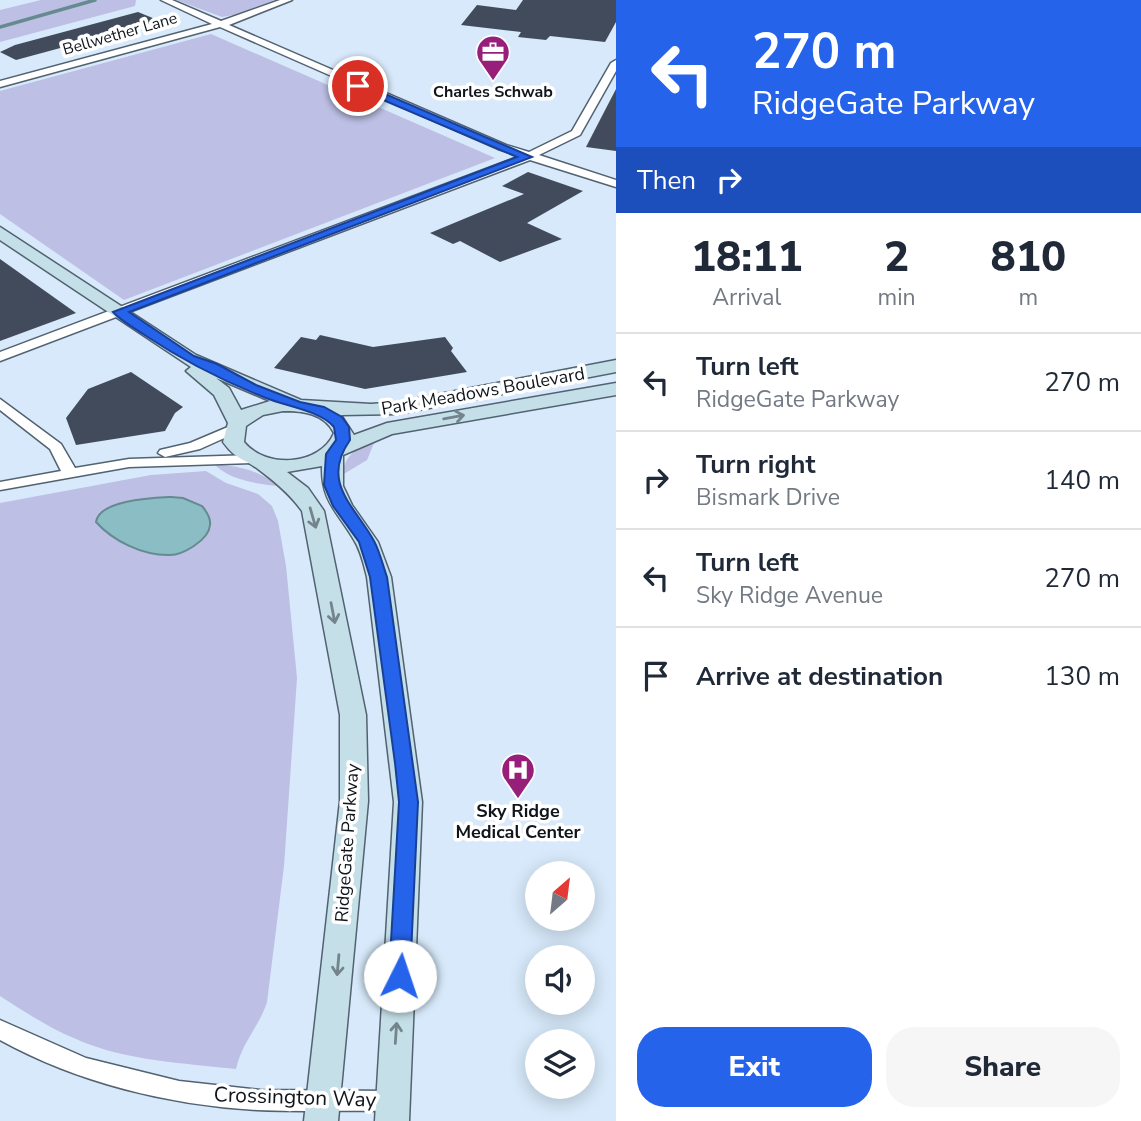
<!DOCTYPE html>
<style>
:root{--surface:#fff;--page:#f6f6f7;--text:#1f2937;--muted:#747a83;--line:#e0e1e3;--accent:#2563eb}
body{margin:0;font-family:"Nunito Sans",sans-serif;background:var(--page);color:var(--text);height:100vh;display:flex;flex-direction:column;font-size:26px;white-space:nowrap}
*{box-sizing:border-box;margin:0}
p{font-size:23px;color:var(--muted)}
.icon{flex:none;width:38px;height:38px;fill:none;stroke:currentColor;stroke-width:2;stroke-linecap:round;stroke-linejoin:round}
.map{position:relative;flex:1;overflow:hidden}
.details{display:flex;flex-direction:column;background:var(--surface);width:525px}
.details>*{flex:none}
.guide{background:#2563eb;color:#fff;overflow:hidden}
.needle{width:46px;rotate:28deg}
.buttons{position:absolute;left:525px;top:861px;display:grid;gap:14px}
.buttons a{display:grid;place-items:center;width:70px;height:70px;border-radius:50%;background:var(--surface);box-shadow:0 4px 18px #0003;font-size:35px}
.pin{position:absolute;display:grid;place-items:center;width:60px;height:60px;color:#fff;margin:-30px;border:4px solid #fff;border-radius:50%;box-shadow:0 2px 7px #0007}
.me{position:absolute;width:77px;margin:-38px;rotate:4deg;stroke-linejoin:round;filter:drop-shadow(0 0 5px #0008)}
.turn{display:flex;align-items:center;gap:24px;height:147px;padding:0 21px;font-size:32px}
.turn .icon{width:91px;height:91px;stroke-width:2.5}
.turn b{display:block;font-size:49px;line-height:60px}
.then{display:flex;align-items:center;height:66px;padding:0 21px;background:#0003;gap:14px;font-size:26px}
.eta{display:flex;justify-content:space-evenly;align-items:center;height:119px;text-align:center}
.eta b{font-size:42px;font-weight:800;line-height:49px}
.primary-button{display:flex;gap:14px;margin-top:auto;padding:14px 21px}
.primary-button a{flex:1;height:80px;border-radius:28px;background:var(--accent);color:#fff;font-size:28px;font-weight:800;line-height:80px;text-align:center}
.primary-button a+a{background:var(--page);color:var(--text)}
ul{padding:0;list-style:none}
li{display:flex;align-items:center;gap:21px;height:98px;padding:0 21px;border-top:2px solid var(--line)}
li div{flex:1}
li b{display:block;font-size:26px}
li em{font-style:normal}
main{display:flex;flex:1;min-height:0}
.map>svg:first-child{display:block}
</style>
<main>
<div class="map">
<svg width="616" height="1121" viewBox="0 0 616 1121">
<rect width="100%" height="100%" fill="#d7e9fa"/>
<g fill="#bdbfe4">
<path d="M41,0H136L135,6L0,42V10Z"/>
<path d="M176,0H275L239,14L222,17Z"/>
<path d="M211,34L495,158L124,300L0,214V91Z"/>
<path d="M376,438L367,460L342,475C344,456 358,446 376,438Z"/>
<path d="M214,464C238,466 259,470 278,486C257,484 229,480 214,464Z"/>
<path d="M206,471L226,483L258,494L272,506L278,521L286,566L297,678L284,866L267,1002C259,1027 242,1042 236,1069C184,1063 125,1061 76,1039C49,1028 25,1012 0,996V503L151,475Z"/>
</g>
<path fill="#8abdc4" stroke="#658b91" stroke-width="2" d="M171,497L183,498L202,506C207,512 211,518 210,525C209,540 182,556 168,555C142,555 113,541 96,522C99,500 152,498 171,497Z"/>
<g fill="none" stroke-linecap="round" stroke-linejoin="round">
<path stroke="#658b91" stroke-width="3.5" d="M0,27L95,0"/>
</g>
<g fill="#424b5b">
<path d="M523,0H616V22L605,42L550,36L546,40L518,37L521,32L461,25L477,5L516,10Z"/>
<path d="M138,12L160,21L16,60L0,52L15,45Z"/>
<path d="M616,89V151L586,147L602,116Z"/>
<path d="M528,172L583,191L527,223L562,239L500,262L460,241L453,244L430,233L524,194L502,186Z"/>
<path d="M0,259L76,313L0,341Z"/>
<path d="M320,335L373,347L445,337L453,348L451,351L467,372L365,389L274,368L301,337L316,340Z"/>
<path d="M131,372L183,407L175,413L165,431L76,445L66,418L88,389Z"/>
</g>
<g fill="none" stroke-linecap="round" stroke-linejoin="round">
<g stroke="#526270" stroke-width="3">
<g id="minor">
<path d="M161,0H172L221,21L280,0H292L229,25L506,145L529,152L572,131L611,63L616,60V71L580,135L539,155L616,180V187L530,160L0,361V352L520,156L498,149L220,27L0,87V81L212,24Z"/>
<path d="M0,399L61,444L75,468L129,459L252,455L259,459L252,463L129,467L0,490V482L61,471L50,449L0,410Z"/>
<path d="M235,424L240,425L242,428L240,431L200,449L165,457L158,453L160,450L190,443Z"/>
<path d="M0,1020L86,1058L179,1081L260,1090L392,1091L400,1094L403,1101L400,1108L392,1111C347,1110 302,1112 257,1110C169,1105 78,1083 0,1040Z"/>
</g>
</g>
<g stroke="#526270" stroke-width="3">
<path id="secondary" d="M0,227L196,355L301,400L371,404L398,402L616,360V372L398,414L341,415L354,435L387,423L616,383V395L392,434L343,455V486L352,505L378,542L391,577L422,802L409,1121H375L394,802L367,577C364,565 361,551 354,540C338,512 321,502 322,466L287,472L308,488L324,511L366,715L368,801L338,1121H304L340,801V715L302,511C290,494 274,481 258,469C243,458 235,459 223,442L228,423L214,395L186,371L191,367L0,240ZM216,378L270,401L241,410L229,388ZM283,411C303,411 324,413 334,433C320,466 266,469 244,442L246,426L263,415Z"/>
</g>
<use href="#minor" fill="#fff" fill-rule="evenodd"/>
<use href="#secondary" fill="#c4dfe8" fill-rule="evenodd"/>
</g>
<defs><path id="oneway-shaft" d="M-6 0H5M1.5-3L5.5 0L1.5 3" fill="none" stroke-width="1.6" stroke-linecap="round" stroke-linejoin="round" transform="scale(1.75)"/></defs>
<g stroke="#73848c">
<use href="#oneway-shaft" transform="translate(454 417) rotate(-10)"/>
<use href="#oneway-shaft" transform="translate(313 518) rotate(74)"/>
<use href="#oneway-shaft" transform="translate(333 613) rotate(79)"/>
<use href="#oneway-shaft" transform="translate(338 965) rotate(95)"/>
<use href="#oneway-shaft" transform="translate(396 1033) rotate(-86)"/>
</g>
<path fill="#2563eb" stroke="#184099" stroke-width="2" d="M355,84H362L532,157L129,312L194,356L217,364L256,385L300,402L324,407L342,417L349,427L350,440C320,483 355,506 374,541C380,552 383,566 387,577L418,802L410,976L407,982L400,985L392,982L389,976L399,802L395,763L370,577L359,542L333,506L324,485L326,454L336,440L334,427C321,411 286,406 266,398C223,381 182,360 143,334C133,327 121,321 113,312L517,157L355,88Z"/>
<defs>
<g id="office-pin" transform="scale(1.75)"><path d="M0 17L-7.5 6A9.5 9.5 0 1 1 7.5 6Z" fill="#971f7a" stroke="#fff"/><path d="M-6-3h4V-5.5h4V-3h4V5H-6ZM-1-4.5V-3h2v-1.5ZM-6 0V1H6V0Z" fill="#fff"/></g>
<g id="hospital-pin" transform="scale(1.75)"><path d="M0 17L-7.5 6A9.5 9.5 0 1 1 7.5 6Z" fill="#971f7a" stroke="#fff"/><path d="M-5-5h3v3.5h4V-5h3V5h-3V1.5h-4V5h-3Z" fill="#fff"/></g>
</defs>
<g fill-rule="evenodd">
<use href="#office-pin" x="493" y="52"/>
<use href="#hospital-pin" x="518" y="770"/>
</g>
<g text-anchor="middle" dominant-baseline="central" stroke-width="7" stroke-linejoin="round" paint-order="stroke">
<g font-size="16" fill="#0f151b" stroke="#fff">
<text transform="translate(120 34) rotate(-16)">Bellwether Lane</text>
</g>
<g font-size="16" font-weight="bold" fill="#0f151b" stroke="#fff">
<text x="493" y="92">Charles Schwab</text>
</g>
<g font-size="18" fill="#0f151b" stroke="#fff">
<text transform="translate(483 391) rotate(-10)">Park Meadows Boulevard</text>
<text transform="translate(347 843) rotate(-86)">RidgeGate Parkway</text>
</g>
<g font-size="18" font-weight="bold" fill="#0f151b" stroke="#fff">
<text x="518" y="811">Sky Ridge<tspan x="518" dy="21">Medical Center</tspan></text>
</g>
<g font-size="21" fill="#0f151b" stroke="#fff">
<text transform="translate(295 1097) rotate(2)">Crossington Way</text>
</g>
</g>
</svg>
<div class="buttons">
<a><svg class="needle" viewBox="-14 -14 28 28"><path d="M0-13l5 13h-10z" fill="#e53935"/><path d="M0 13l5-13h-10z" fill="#747a83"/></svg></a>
<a><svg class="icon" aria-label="sound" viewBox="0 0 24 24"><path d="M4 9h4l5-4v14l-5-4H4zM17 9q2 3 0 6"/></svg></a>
<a><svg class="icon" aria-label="layers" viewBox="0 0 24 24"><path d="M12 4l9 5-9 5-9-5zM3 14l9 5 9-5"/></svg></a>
</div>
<div class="pin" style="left:358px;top:86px;background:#d93025"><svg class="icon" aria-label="arrive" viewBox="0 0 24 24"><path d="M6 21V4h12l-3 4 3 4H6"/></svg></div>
<svg class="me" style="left:400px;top:976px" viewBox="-20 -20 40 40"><circle r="19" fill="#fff"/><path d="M0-13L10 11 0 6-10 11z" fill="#2563eb"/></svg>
</div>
<section class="details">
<div class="guide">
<div class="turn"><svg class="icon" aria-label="left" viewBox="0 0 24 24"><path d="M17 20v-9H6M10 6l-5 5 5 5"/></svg><div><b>270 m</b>RidgeGate Parkway</div></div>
<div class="then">Then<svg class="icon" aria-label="right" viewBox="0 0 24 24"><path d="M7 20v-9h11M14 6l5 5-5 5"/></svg></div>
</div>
<div class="eta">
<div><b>18:11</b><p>Arrival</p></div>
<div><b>2</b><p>min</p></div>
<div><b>810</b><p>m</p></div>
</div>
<ul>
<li><svg class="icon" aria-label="left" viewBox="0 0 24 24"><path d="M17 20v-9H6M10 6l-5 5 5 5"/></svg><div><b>Turn left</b><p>RidgeGate Parkway</p></div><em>270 m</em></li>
<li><svg class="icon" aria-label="right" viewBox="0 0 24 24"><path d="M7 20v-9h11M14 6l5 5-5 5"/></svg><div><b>Turn right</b><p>Bismark Drive</p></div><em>140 m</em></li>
<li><svg class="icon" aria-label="left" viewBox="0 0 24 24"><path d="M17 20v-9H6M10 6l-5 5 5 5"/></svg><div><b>Turn left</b><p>Sky Ridge Avenue</p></div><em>270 m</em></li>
<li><svg class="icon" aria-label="arrive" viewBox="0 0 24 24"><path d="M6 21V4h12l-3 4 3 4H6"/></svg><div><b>Arrive at destination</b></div><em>130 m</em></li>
</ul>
<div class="primary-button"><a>Exit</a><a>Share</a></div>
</section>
</main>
